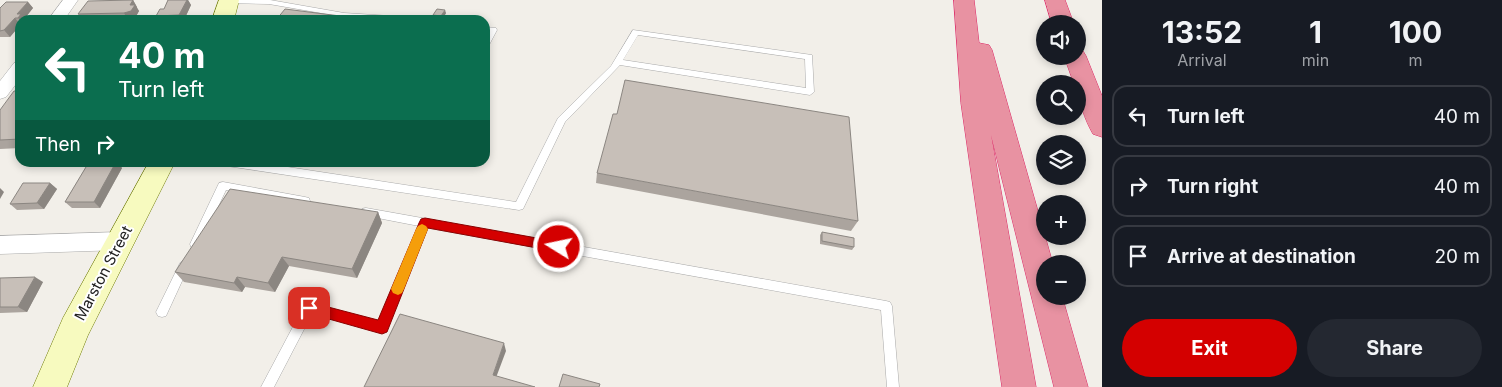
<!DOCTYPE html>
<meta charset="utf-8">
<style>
:root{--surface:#171b24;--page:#242831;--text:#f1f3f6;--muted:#9ea1a6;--line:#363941;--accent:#d40000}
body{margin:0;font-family:Inter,sans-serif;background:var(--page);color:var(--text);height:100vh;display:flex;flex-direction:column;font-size:19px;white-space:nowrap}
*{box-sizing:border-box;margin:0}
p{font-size:16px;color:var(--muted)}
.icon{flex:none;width:28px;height:28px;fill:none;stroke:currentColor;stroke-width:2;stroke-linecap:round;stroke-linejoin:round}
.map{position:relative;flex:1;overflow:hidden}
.panel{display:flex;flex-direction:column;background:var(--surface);width:400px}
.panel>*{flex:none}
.banner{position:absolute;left:15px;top:15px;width:475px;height:152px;border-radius:15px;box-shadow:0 2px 8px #0003;background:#0b6e4f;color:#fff;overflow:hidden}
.tools{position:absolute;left:1036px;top:15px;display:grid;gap:10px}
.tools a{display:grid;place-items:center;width:50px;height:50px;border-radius:50%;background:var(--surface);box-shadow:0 2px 8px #0003;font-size:25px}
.pin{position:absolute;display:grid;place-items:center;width:42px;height:42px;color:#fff;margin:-21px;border-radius:10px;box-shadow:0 2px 8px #0006}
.me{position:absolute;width:55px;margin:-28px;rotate:280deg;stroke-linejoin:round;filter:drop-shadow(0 0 4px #0008)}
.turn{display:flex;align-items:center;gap:18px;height:105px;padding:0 20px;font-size:22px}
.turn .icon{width:65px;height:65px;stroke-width:2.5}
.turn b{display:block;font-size:35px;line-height:42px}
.then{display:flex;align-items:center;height:48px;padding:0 20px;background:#0003;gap:10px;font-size:19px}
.eta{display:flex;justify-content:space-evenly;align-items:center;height:85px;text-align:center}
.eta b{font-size:30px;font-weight:700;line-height:35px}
.action{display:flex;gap:10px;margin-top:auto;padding:10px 20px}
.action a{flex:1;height:58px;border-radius:30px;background:var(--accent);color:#fff;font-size:20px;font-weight:700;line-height:58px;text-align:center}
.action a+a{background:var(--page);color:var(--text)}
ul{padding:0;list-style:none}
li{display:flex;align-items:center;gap:15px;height:62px;margin:0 10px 8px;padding:0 10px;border:2px solid var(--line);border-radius:15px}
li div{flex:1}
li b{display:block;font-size:19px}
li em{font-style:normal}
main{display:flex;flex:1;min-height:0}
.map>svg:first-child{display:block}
</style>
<main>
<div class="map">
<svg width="1102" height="387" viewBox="0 0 1102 387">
<rect width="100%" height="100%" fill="#f2efe9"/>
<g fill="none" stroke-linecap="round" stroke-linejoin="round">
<g stroke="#a9a9a9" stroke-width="1">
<g id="lane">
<path d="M225,0H270L344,13L422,18L426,20H386L344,17L269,4L228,3H225Z"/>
<path d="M485,27L496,28L497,30L488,47L485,48V38L488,32L485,31Z"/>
<path d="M633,30L812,55L814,92L810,95L620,65L565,122L523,209L519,210L227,166L222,162H255L516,202L558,118L611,66ZM638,35L805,59L806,88L623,60Z"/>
<path d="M223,182L305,197L309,198L310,201L309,204L305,205L226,190L199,247L195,248L191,247L190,244L219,183Z"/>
<path d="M366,208L886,301L890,302L892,306L899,387H887L881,310L428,228L386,331L382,332L312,314L274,387H261L305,304L309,303L379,321L419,226L362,215L361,212L362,209Z"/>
<path d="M184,261L188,263L189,266L166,316L162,317L158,316L156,312L158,308L180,263Z"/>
</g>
</g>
<g stroke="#a9a9a9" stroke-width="1">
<g id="street">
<path d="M63,0H78L64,20H48Z"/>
<path d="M20,62V79L6,97L0,99V81L14,63Z"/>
<path d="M120,232L128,235L131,241L128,247L120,250L0,254V236Z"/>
</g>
</g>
<g stroke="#707d05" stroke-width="1">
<g id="secondary">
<path d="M219,0H239L234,20H212Z"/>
<path d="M149,162H175L88,335L67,387H33L63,318Z"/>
</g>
</g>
<g stroke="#dc2a67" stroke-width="1">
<g id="highway">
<path d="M954,0H974L979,43L989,45L992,50L1053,264H1045V296H1062L1088,387H1054L991,135L1036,387H1002L961,103Z"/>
<path d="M1045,0H1065L1074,24H1052Z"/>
<path d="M1078,49L1083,51L1086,56L1102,96V137L1093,134C1085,120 1078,101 1078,84H1074L1064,56H1078Z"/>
</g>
</g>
<use href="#lane" fill="#fff" fill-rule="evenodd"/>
<use href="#street" fill="#fff" fill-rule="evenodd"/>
<use href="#secondary" fill="#f7fabf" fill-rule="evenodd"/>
<use href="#highway" fill="#e892a2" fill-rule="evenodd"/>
</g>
<g fill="#aba49e">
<path d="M133,0L139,11L135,18L128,20H82L78,14Z"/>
<path d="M168,0H188L191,5L184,20H158L156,16L164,9Z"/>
<path d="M28,2L33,8L25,18L27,20H20V25L10,37H0V8Z"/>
<path d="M446,13L442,20L434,19L433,15Z"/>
<path d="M20,91V148L0,149V110Z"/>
<path d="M56,162H117L122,168L100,208H72L65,202L87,166H60Z"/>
<path d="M597,173L858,221L851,231L596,183Z"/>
<path d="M50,183L57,189L44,209L17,210L10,204Z"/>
<path d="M378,212L382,223L357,278L289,266L275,292L245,287L242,292L184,282L175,272Z"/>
<path d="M822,232L854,247L852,250L820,244V235Z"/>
<path d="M0,278L43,282L27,312L0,313Z"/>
</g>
<g fill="#8b8681">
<path d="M133,0L137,7V8L139,11L135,18L128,20L124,13Z"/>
<path d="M187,0H188L191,5L184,20H182L179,15Z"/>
<path d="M28,2L33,8L25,18L27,20H20L18,18L17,14Z"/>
<path d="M445,10L446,13L442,20L441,16Z"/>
<path d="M15,18L20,24V25L10,37L4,30Z"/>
<path d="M116,162L122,168L100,208L94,202Z"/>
<path d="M50,183L57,189L44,209L37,203Z"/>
<path d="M0,188L4,192L0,199Z"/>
<path d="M378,212L382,223L357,278L352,269Z"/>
<path d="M282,257L289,266L275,292L268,283Z"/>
<path d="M35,277L43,282L27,312L18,307Z"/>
<path d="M237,277L245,287L242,292L234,283Z"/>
<path d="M504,343L506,351L494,383L493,375Z"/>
</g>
<g fill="#c7bfb8" stroke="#8b8681">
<path d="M133,0L130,5H135L131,11L124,13L78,14L88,1Z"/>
<path d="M168,0H187L179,15L156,16L160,9H164Z"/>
<path d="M6,2H28L17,14H21L18,18H15L4,30L0,31V8Z"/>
<path d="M285,9L356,18L355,20H276Z"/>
<path d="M437,9L445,10L441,16L433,15Z"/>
<path d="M625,80L849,117L858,221L597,173L613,114H617Z"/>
<path d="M14,91H20V139L0,140V110Z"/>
<path d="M89,162H116L94,202H65Z"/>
<path d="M23,183H50L37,203L10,204Z"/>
<path d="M230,189L378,212L352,269L282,257L268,283L237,277L234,283L175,272Z"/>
<path d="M822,232L854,238V247L822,241Z"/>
<path d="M35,277L18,307H0V278Z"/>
<path d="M400,314L504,343L493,375L535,387H364Z"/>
<path d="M563,374L600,384L599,387H559Z"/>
</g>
<path fill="#d40000" stroke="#8a0000" d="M425,218L559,242L564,243L565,247L564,251L559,252L428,228L387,332L382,334L304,312L302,308L304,304L309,302L378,320L419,223L421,219Z"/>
<path fill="#f59e0b" d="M422,224L426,226L428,229L404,289L402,293L398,295L393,293L391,289L416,229L418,226Z"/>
<g text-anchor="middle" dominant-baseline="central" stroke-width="4" stroke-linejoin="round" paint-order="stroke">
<g font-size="15" fill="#222" stroke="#fff">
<text transform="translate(103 273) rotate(-62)">Marston Street</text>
</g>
</g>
</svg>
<div class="tools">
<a><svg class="icon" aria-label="sound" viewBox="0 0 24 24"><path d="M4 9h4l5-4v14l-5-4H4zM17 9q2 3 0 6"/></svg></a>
<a><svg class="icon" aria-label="search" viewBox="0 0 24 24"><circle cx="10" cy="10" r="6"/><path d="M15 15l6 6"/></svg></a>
<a><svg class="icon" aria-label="layers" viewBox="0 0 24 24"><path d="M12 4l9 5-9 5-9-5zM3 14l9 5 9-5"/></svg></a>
<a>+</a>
<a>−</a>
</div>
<div class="pin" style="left:309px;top:308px;background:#d93025"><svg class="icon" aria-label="arrive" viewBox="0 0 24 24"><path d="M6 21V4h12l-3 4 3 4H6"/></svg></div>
<svg class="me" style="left:559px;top:247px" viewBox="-20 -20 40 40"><circle r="17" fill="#d40000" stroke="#fff" stroke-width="3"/><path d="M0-11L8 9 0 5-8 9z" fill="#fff"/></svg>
<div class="banner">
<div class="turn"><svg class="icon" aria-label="left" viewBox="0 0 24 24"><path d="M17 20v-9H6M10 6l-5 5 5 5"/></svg><div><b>40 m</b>Turn left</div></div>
<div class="then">Then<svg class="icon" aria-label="right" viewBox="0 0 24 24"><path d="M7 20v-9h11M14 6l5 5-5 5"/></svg></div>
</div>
</div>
<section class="panel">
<div class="eta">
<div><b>13:52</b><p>Arrival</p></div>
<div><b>1</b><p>min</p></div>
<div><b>100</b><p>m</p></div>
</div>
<ul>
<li><svg class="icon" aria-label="left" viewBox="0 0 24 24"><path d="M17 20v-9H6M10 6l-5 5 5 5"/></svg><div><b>Turn left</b></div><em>40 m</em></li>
<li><svg class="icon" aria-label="right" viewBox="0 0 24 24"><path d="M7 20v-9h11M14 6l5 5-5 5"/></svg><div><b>Turn right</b></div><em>40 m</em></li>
<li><svg class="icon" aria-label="arrive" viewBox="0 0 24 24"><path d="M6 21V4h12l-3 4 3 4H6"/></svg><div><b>Arrive at destination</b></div><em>20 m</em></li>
</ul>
<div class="action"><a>Exit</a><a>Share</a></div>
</section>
</main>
